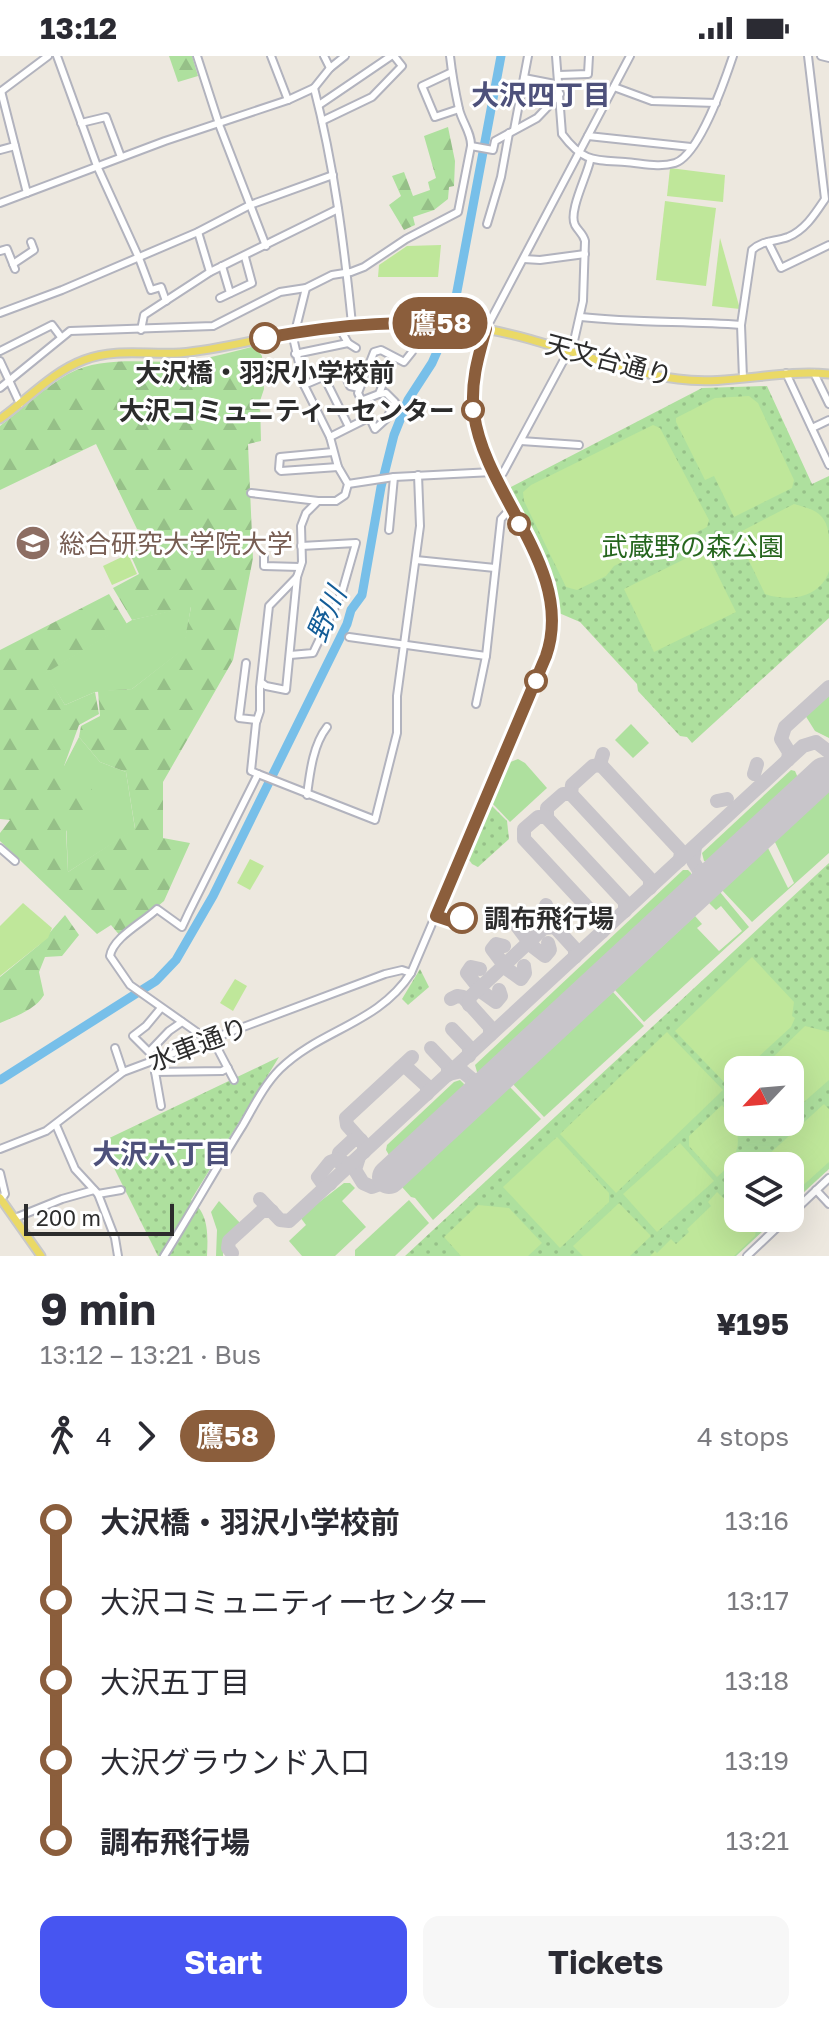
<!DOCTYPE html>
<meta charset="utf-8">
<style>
body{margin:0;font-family:"Golos Text","Noto Sans JP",sans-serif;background:#f7f7f7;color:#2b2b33;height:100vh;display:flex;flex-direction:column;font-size:30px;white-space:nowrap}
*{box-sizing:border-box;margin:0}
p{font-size:26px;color:#7c7c81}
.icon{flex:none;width:44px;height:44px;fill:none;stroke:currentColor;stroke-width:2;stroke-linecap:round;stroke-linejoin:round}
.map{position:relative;height:1200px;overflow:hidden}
.details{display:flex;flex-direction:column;background:#fff;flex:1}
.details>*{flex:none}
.badge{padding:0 16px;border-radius:26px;font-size:28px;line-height:52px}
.needle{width:52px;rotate:244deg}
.fabs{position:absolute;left:724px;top:1000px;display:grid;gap:16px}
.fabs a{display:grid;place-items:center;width:80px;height:80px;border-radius:16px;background:#fff;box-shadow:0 8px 32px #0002;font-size:40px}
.scale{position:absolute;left:24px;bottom:20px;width:150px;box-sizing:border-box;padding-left:8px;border:4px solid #2c2c2c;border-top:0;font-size:22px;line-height:28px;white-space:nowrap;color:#2c2c2c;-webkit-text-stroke:6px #fff;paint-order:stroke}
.map>.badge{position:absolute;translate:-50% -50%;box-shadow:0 0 0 4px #fff}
.legs{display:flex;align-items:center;gap:12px;height:88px;padding:0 40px;font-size:26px}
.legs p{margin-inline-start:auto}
.head{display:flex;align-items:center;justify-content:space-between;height:136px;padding:0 40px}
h1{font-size:44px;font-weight:700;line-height:60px}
.button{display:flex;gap:16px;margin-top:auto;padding:16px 40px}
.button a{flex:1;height:92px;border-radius:16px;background:#4755f1;color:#fff;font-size:32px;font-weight:700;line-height:92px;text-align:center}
.button a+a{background:#f7f7f7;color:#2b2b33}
ul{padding:0 40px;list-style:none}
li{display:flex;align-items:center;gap:28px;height:80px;font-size:30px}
li i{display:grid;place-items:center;width:12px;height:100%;margin:0 10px;background:currentColor}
li i::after{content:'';width:20px;height:20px;margin:-10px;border:6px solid;border-radius:50%;background:#fff}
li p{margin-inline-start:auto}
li:first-child i{background:linear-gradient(#0000 50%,currentColor 0)}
li:last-child i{background:linear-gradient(currentColor 50%,#0000 0)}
.status{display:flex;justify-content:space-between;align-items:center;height:56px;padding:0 40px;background:#fff;direction:ltr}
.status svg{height:22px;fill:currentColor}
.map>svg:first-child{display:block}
.grass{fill:#aee09e}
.forest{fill:url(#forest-firs)}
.park{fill:url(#park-dots);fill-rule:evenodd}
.pitch{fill:#bfe79a}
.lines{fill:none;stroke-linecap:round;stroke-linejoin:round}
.river{stroke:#77bfe9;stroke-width:9}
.taxiway{stroke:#c8c5ca;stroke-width:14}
.runway{stroke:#c8c5ca;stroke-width:34}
.minor-casing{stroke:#b2b3be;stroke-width:10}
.major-casing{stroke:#c8c8c8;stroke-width:11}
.minor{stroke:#fff;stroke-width:6}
.major{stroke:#ead966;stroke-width:7}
.line-1-casing{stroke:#fff;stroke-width:18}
.line-1{stroke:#8b5e3c;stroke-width:12}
.stop-1-dot{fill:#fff;stroke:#8b5e3c;stroke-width:4}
.labels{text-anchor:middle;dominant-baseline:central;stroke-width:6;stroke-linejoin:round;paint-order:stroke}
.street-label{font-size:26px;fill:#2c2c2c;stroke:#fff}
.stop-label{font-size:26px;font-weight:bold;fill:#2c2c2c;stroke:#fff}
.education-label{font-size:26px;fill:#785e54;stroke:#fff;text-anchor:start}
.park-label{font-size:26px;fill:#26661e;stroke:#fff}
.neighbourhood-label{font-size:28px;font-weight:bold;fill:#4e517b;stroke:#fff}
.water-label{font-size:28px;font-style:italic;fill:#145d97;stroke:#fff}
</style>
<div class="status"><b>13:12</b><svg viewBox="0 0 49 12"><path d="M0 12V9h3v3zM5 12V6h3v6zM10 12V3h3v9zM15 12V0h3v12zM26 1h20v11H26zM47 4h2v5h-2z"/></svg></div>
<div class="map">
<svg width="829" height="1200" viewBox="0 0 829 1200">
<defs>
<pattern id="forest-firs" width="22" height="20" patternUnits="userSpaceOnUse" patternTransform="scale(2)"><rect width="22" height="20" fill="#aee09e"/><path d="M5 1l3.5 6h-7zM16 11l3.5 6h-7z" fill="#96c088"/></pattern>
<pattern id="park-dots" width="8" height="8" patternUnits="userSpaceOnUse" patternTransform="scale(2)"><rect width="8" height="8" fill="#aee09e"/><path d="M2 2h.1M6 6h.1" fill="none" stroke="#96c088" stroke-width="1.8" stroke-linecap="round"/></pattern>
</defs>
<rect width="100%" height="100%" fill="#ede8df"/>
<!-- grass -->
<g class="grass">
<path d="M191 550 184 593 132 633 95 636 65 649 45 617 132 564Z"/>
<path d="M829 637V682L815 675 805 659Z"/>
<path d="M631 668 649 687 633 702 615 684Z"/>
<path d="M79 681 100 706 126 716 135 773 68 816 64 710Z"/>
<path d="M518 703 525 707 547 732 510 766 492 747 508 707Z"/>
<path d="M791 714 795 715 798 722 709 806 704 805 702 797Z"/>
<path d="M829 733V797L752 866 721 833 767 790 788 832 794 827 774 784Z"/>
<path d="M683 814H688L691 817V823L483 1016H477L475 1009Z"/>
<path d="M720 836 749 871 644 966 615 934 695 860 702 868 697 872 719 895 742 875 721 850 716 854 709 847Z"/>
<path d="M613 936 644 970 544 1061 511 1026Z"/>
<path d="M460 1024 464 1028 462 1034 393 1099H389L386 1094 387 1089 454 1026Z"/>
<path d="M509 1030 541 1063 433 1164 415 1142 411 1141 402 1131Z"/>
<path d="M344 1127H350L355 1132 342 1145 366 1171 335 1200H302L289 1185 306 1169 300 1161Z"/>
<path d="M409 1144 429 1167 395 1200H355V1194Z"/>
<path d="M219 1145 241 1168 223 1183V1200H216L217 1174 211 1156Z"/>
</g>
<!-- forest -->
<g class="forest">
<path d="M169 0H192L198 20 178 26Z"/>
<path d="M448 71 455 105 454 130 449 131 448 143 434 154 413 161 415 169 404 174 389 149 401 140 392 120 404 116 413 140 430 134 428 126 436 122 424 80Z"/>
<path d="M255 290 262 300 264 333 260 345 261 385 248 388 253 502 233 604 163 726V782L190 787 164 845 121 881 111 869 97 878 0 785V777L10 764 0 763V594L109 538 127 568 46 617 65 649 95 636 99 658 79 669 64 710 92 733 79 766 66 775 68 816 135 772 126 716 100 706 79 681 81 670 100 660 98 635 132 633 183 593 191 551 132 564 113 532 139 518 127 491 141 495 150 491 152 482 145 475 137 473 96 388 0 434V370C22 353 44 332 68 318 108 297 153 310 195 304 215 301 235 295 255 290Z"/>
<path d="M65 859 79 879 62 900 45 901 39 916 44 939C35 954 16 960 0 967V921L39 889Z"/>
</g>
<!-- park -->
<g class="park">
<path d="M767 330 812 428 829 420V562L692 687 687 681 680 680 638 635 637 628 580 566 559 557 556 526 509 432 702 332Z"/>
<path d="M491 749 507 765 509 783 478 811 472 808 467 801Z"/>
<path d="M829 807V1113L790 1149V1110H738V1162H777L736 1200H405ZM738 1014H790V1066H738Z"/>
<path d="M420 913 429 931 408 949 402 943Z"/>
<path d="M279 1001 191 1144C209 1158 208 1178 207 1200H158L101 1086Z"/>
</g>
<!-- pitch -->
<g class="pitch">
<path d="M670 112 725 119 723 146 667 140Z"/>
<path d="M665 145 716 152 706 230 656 224Z"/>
<path d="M720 182 740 253 712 250Z"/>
<path d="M441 189 438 221H378L379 209 407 190Z"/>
<path d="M749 340 758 347 794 424 792 432 734 461 714 420 705 424 676 366V362L715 342Z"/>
<path d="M653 369 660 372 709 464 707 471 686 482 662 487 614 510 606 520 577 534 566 531 524 445 523 436 531 429Z"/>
<path d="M794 448C804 451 815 453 822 461 829 470 829 479 829 490 829 498 829 508 829 515 820 543 787 546 765 538L738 482 742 475Z"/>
<path d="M705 493 736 556 654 596 624 533Z"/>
<path d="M128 498 137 518 112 529 103 510Z"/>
<path d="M250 803 264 810 250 834 237 827Z"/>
<path d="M23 847 52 872 48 882 0 920V870Z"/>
<path d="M752 901 794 946 792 960 795 962 791 971 744 1014H738L726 1028 675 975Z"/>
<path d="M235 923 247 930 233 955 220 947Z"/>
<path d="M805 970 829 976V1024L804 1046 790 1029V1014H777L769 1005Z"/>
<path d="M667 976 723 1034 616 1137 560 1078Z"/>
<path d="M824 1048 829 1053V1106L798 1134 790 1126V1110H776L767 1100Z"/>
<path d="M722 1049C744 1075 744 1098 717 1121L689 1090V1080Z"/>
<path d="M557 1081 609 1137V1146L560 1192 503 1131Z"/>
<path d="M680 1087 714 1125 657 1176 623 1138Z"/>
<path d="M717 1136 738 1156V1162H744L756 1174 755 1180 734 1200H650L655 1195 657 1197 671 1183 676 1188 689 1176 687 1173 711 1150 708 1146Z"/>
<path d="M619 1147 651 1180 630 1200H583L573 1190Z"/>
<path d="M478 1149 509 1152 542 1187 528 1200H461L444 1181Z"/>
</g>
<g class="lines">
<!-- river -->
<path class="river" d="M0 1024 156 925 176 904 213 840 347 568 351 554 362 539 381 431 394 379 408 344 432 307 452 262 501 0"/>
<!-- taxiway -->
<g class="taxiway">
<path d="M603 698 600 708 681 795 680 804"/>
<path d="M788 704 789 696 781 683 785 671 829 631"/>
<path d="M828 715 829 713"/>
<path d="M754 718 757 708"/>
<path d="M571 738 650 823V832"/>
<path d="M571 738 572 729 593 710 601 709"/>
<path d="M717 745 727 743"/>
<path d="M547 762V752L563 738H571"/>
<path d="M695 791 693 805 703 821 700 833"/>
<path d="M701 815 711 817 721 814"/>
<path d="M546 849 544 859 575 893V901"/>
<path d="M529 867 521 865 517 870 532 890 545 900 550 894 548 887"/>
<path d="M602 876V867L524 783V773L538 761H546L625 846V855"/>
<path d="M504 890 496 888 492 893 507 913 521 923 525 917 524 910"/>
<path d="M480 913 471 911 467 917 482 936 496 946 501 940 499 934"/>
<path d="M451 943 457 940 463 941 490 971V979"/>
<path d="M469 949 470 941 544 872 554 871"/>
<path d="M452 973 469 991V1000"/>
<path d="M431 992 448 1010V1019"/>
<path d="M400 1012 405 1010 427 1030V1038"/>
<path d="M449 1018 462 1015 474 1025 482 1028 496 1022"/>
<path d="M470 1046 476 1036 474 1025"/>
<path d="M364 1096V1088L347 1069 346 1062 412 1001"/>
<path d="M359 1101 355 1114 363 1127 372 1131 383 1127"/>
<path d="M342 1109 338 1104 339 1097 353 1084H361"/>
<path d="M330 1128H323L318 1121 330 1106 338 1103 347 1108 353 1107"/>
<path d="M260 1143 280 1164 289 1165 803 690 816 686 829 696"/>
<path d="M232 1197 228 1192 229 1185 262 1155H272"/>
</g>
<!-- runway -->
<path class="runway" d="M389 1121 824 718"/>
<defs>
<g id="minor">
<path d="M57 0 97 110 139 202 151 234 161 231 166 245"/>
<path d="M197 0 220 71 266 190"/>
<path d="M271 0 288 44"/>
<path d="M324 0 330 12"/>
<path d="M450 0C452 18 455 35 459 53 462 66 472 78 471 90L493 94 495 85 537 62 560 38"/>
<path d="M556 0 562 78C583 106 593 104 625 106 641 107 659 112 675 107 699 99 725 24 733 0"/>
<path d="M821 0 829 2"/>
<path d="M452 16 422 30 435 61 459 53"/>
<path d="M559 19 588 18 589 0"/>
<path d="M524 22 560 29"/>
<path d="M614 31 652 45 716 47"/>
<path d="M314 32C334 109 344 188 352 268"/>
<path d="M1 35 27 137"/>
<path d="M0 36 48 0"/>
<path d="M319 49 391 0"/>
<path d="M322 65 372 41 402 10 394 0"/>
<path d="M81 67 106 61 121 101"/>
<path d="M514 74 528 0"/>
<path d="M588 80 691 91"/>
<path d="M0 94 15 90"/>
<path d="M0 147 165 85 288 44 314 32 330 12 345 0"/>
<path d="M487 168 501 121 509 77"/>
<path d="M198 176 210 216"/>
<path d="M768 186 781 212 829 189"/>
<path d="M0 195 7 193 15 213"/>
<path d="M524 203 540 204 585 198"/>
<path d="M13 208 34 194 31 186"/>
<path d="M222 210 230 237"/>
<path d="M220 242 252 227 245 201"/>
<path d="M0 257 62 234 198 176 250 149 333 119"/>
<path d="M581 261C634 267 687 265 741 269"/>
<path d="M338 269 348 287 356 292"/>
<path d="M141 274 144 259 210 216 338 153"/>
<path d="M295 276 306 232"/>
<path d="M0 295 52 269 61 281"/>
<path d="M295 298 348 287"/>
<path d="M0 305 20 348"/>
<path d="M786 317 829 409"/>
<path d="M814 317 829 348"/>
<path d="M324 321 349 371"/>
<path d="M743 322 741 269 752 194C763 184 774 186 788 181 805 174 815 158 825 143L808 0"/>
<path d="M304 329 342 313 350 330 359 332"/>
<path d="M0 332 70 275 213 270 280 236 306 232 332 219 351 216 364 211 406 183 458 156 471 90"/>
<path d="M379 338 386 337 395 346 387 362 375 373 358 337 374 296 381 294 404 306 412 296"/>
<path d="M361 345 379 338 393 301"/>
<path d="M812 372 829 364"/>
<path d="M330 381 368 362"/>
<path d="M521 385 579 389"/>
<path d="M333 396 280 401 279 413 281 415 338 411"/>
<path d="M496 422 503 417 574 285 583 245 585 185C583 177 578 175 575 169 568 156 587 120 590 105"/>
<path d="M348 428 394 421 493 416"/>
<path d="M251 437 318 445"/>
<path d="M389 474 394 421"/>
<path d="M264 500V510L300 511"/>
<path d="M416 504 495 512"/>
<path d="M349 581 486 600"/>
<path d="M290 599 313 597 342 536 356 487 301 490"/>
<path d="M246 607 239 662 257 664"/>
<path d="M262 627 266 630 286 634 297 521"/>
<path d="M476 648 486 600 501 463 511 452"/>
<path d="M258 718 375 764 397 677V640L420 470 418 419"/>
<path d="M307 739C310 716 313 689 327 671"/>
<path d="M0 792 15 805"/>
<path d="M161 952 146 970 133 980 149 996 169 975 182 966"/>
<path d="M212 982 234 1024"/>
<path d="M208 984 130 929 110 900C113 881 144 866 157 853L182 871 189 856 258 718 251 715 256 667 260 655V631L269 550 297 521 302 506 301 470 306 457 318 445H336L345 439 348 428 338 411 330 381 304 329 292 277"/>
<path d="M115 992 123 1016"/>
<path d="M155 1016 222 1015 228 1012"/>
<path d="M155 1016 161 1050"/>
<path d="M56 1069 75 1113 98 1138 115 1182 118 1200"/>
<path d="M0 1093 46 1075 123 1016 385 918 402 914 411 917"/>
<path d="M0 1117 5 1138 0 1145"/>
<path d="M816 1134 829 1148"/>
<path d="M98 1138 121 1134"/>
<path d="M790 1159 829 1122"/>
<path d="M15 1162 62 1143 94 1134"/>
<path d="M164 1200C191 1157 216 1112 243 1069 254 1050 264 1029 280 1013 321 973 378 968 411 917L546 600 553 565 547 526 483 394 474 362 473 327 486 273 630 0"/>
<path d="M747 1200 787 1162"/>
</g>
<g id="major">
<path d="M0 363C28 343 52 316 84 304 115 292 148 299 180 297 218 294 256 283 293 277 357 266 421 261 485 273 551 284 613 315 678 323 729 330 778 313 829 318"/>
<path d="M0 1142 41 1200"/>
</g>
</defs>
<!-- minor casing -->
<use href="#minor" class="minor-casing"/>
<!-- major casing -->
<use href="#major" class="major-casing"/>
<!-- minor -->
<use href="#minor" class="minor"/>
<!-- major -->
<use href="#major" class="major"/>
</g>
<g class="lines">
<defs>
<path id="line-1" d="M265 282C340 268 411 262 486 273 478 301 470 328 474 358 485 440 576 514 546 600L436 860 451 865 462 862"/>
</defs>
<!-- line-1 casing -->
<use href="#line-1" class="line-1-casing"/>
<!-- line-1 -->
<use href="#line-1" class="line-1"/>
</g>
<!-- icons -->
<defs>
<symbol id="university-disc" viewBox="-11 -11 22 22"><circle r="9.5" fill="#8d6e63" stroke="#fff"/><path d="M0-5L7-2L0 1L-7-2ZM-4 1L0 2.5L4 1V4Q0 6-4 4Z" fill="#fff"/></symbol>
</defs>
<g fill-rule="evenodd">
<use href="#university-disc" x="13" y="467" width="40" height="40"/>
</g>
<!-- markers -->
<g class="stop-1-dot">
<circle cx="265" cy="282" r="14"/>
<circle cx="473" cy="354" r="10"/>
<circle cx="519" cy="468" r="10"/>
<circle cx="536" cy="625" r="10"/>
<circle cx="462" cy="862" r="14"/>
</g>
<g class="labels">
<!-- street labels -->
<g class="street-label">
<text transform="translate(609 304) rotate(15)">天文台通り</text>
<text transform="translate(198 988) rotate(-21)">水車通り</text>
</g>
<!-- stop labels -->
<g class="stop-label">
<text x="265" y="316">大沢橋・羽沢小学校前</text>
<text x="455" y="354" text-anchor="end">大沢コミュニティーセンター</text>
<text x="484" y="862" text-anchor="start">調布飛行場</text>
</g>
<!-- education labels -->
<g class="education-label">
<text x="59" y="487">総合研究大学院大学</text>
</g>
<!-- park labels -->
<g class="park-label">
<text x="693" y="490">武蔵野の森公園</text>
</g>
<!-- neighbourhood labels -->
<g class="neighbourhood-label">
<text x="541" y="38">大沢四丁目</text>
<text x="162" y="1097">大沢六丁目</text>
</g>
<!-- water labels -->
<g class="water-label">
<text transform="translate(326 558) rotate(-66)">野川</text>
</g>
</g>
</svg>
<div class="fabs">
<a><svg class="needle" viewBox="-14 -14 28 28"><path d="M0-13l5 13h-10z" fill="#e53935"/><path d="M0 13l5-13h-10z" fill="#7c7c81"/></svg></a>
<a><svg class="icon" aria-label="layers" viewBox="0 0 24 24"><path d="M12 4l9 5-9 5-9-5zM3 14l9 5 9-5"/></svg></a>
</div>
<div class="scale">200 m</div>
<b class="badge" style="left:440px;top:267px;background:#8b5e3c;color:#fff">鷹58</b>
</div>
<section class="details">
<div class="head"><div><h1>9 min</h1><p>13:12 – 13:21 · Bus</p></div><b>¥195</b></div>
<div class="legs"><svg class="icon" aria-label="walk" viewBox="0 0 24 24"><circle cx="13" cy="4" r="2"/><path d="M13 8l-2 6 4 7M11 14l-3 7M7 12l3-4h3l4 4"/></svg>4<svg class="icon" aria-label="forward" viewBox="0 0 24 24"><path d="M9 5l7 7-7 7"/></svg><b class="badge" style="background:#8b5e3c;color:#fff">鷹58</b><p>4 stops</p></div>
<ul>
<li><i style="color:#8b5e3c"></i><b>大沢橋・羽沢小学校前</b><p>13:16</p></li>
<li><i style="color:#8b5e3c"></i><span>大沢コミュニティーセンター</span><p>13:17</p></li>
<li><i style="color:#8b5e3c"></i><span>大沢五丁目</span><p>13:18</p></li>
<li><i style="color:#8b5e3c"></i><span>大沢グラウンド入口</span><p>13:19</p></li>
<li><i style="color:#8b5e3c"></i><b>調布飛行場</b><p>13:21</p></li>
</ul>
<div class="button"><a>Start</a><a>Tickets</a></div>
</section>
